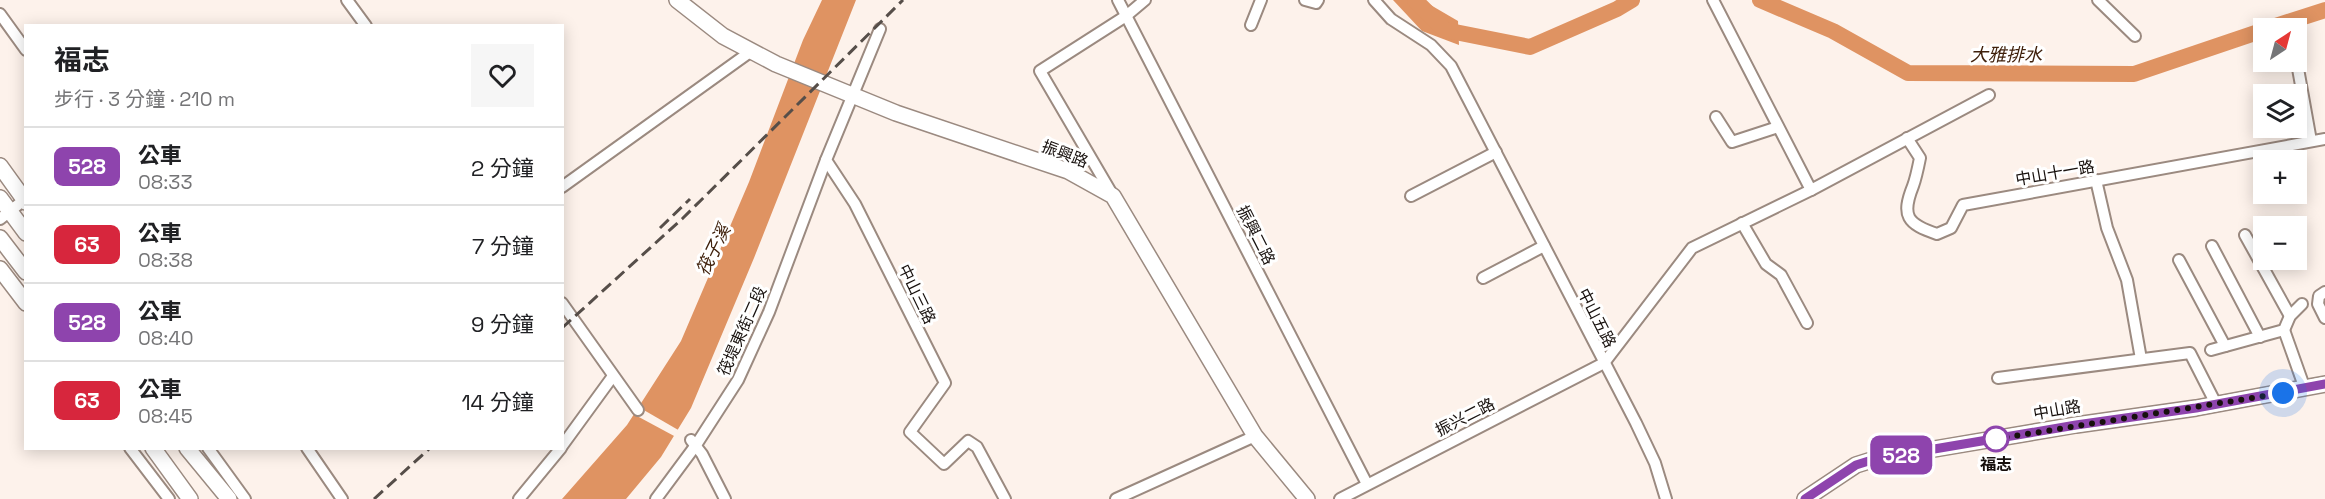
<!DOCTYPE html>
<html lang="zh-TW">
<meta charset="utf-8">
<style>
body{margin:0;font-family:"Space Grotesk","Noto Sans TC",sans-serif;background:#f6f6f6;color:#202124;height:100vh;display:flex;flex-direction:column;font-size:22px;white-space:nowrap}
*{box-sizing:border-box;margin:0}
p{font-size:20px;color:#757577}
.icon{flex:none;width:33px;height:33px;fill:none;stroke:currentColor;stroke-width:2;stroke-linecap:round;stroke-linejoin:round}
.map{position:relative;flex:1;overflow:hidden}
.sheet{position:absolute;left:24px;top:24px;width:540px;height:426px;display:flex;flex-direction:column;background:#fff;border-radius:0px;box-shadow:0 3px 15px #0003}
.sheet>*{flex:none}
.badge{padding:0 12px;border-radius:9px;font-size:21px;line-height:39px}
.needle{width:39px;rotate:36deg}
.tools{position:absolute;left:2253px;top:18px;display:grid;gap:12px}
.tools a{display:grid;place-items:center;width:54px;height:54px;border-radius:0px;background:#fff;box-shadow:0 3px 15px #0003;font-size:30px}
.you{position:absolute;width:30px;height:30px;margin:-15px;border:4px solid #fff;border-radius:50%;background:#1a73e8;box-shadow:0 0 0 9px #1a73e833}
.map>.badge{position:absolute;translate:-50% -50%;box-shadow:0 0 0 3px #fff}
.round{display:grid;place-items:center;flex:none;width:63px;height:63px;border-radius:0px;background:#f6f6f6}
.summary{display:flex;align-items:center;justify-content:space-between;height:102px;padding:0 30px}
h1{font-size:28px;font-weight:700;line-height:45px}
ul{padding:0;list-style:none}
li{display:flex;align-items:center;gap:18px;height:78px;padding:0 30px;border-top:2px solid #e0e0e0}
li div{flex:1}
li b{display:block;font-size:22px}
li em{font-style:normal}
li .badge{min-width:66px;font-weight:700;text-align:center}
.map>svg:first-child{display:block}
.water{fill:#df9362}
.pier{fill:#fdf2eb}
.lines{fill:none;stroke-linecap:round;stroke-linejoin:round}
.river{stroke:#df9362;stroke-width:16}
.street-casing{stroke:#9b8a80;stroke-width:14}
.secondary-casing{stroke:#9b8a80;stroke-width:18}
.street{stroke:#fff;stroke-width:10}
.secondary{stroke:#fff;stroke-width:15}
.rail{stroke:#564e49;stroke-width:3;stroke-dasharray:12 6;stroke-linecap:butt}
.line-casing{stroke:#fff;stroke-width:14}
.line{stroke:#8e44ad;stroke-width:9}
.walk{stroke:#17100d;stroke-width:6;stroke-dasharray:0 10.8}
.stop-dot{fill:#fff;stroke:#8e44ad;stroke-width:3}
.labels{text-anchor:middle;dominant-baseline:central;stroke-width:6;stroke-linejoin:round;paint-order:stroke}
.street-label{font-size:16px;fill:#17100d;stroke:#fff}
.stop-label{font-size:16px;font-weight:bold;fill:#17100d;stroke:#fff}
.water-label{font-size:18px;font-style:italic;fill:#3f200b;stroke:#fff}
</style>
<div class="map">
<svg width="2325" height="499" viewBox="0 0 2325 499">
<rect width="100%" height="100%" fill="#fdf2eb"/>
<!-- water -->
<g class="water">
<path d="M822 0H856L754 258 691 408 661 457 626 499H562L627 425 681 341 749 182 803 40Z"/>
<path d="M1393 0H1422L1458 21 1459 45 1422 31Z"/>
</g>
<!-- pier -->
<path class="pier" d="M642 409 680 431 676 437 637 416Z"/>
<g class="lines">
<!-- river -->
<g class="river">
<path d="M1415 0 1445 30 1530 47 1617 9 1632 0"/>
<path d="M1760 0 1833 31 1908 73 2134 74 2264 30"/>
<path d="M2269 28 2325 10"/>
</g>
<defs>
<g id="street">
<path d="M347 0 366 26"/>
<path d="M1118 0 1367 484"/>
<path d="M1305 0 1316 3 1318 0"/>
<path d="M1374 0 1391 19 1431 45 1451 66 1636 423 1655 463 1666 499"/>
<path d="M1713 0 1811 190"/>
<path d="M2098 0 2135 36"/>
<path d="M0 14 26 50"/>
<path d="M1251 25 1261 0"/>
<path d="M880 29 826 160 855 204 945 383 910 432 944 464 968 441 977 447 1005 499"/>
<path d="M2297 63 2311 141"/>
<path d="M1716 117 1732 142 1778 127"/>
<path d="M1907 138 1920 158C1918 168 1916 178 1913 186 1901 216 1907 224 1937 234L1951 228 1963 205 2325 139"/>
<path d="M2096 180 2107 228 2127 280 2141 359"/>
<path d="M562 187 750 52"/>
<path d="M1112 194 1040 71 1126 16 1145 0"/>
<path d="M1411 196 1496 152"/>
<path d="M0 219 24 200"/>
<path d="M1742 223 1766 264 1781 275 1807 323"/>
<path d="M2245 235 2290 316"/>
<path d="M2212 246 2260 337"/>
<path d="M2179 260 2225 346"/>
<path d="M1483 278 1544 246"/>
<path d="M2325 292 2319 296 2318 304 2325 318"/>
<path d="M562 303 638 410"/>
<path d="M2284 330 2305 389"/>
<path d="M2211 350 2284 330 2290 316 2302 304"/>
<path d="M1998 378 2190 353 2216 404"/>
<path d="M691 440 702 454 725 499"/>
<path d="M562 446 613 376"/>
<path d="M130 448 169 499"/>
<path d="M208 448 245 499"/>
<path d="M307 448 342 499"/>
<path d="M519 499 561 448"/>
<path d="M656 499 696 445 738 380 769 312 826 160"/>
<path d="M1116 499 1255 436"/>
<path d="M1340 499 1604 363 1692 248 1811 190 1989 95"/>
</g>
<g id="secondary">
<path d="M677 0 723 36 776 64 896 113 1068 171 1113 196 1255 436 1307 499"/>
<path d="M0 166 26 202"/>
<path d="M0 198 26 233"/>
<path d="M0 238 26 272"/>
<path d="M0 269 26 303"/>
<path d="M153 448 190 499"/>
<path d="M187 448 229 499"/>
<path d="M1805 499 1856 465 1875 459 2076 425 2196 408 2325 384"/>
</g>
</defs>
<!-- street casing -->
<use href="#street" class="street-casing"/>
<!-- secondary casing -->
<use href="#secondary" class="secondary-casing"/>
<!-- street -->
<use href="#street" class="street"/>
<!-- secondary -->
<use href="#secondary" class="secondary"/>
<!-- rail -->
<g class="rail">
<path d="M660 228 690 199"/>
<path d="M562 328 683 218 903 0"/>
<path d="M374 499 430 448"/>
</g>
</g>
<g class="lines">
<defs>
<path id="line" d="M1805 499 1856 465 1875 459 2076 425 2196 408 2325 384"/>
</defs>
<!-- line casing -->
<use href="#line" class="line-casing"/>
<!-- line -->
<use href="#line" class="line"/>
<!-- walk -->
<path class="walk" d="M1996 439 2283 393"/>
</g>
<!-- markers -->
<circle class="stop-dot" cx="1996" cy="439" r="12"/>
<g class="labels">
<!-- street labels -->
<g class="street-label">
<text transform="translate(1065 154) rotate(21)">振興路</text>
<text transform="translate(2055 173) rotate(-10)">中山十一路</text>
<text transform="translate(1256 235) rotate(63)">振興二路</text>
<text transform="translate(917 294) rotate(64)">中山三路</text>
<text transform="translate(1597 318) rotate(63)">中山五路</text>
<text transform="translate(742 331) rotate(-66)">筏堤東街二段</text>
<text transform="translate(2057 410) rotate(-10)">中山路</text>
<text transform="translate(1465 417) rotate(-27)">振兴二路</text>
</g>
<!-- stop labels -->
<g class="stop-label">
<text x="1996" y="464">福志</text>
</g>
<!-- water labels -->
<g class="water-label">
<text x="2006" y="54">大雅排水</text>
<text transform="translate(713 250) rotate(-64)">筏子溪</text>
</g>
</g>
</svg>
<div class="tools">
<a><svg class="needle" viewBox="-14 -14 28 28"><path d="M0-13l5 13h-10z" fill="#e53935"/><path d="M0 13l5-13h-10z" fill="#757577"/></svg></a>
<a><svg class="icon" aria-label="layers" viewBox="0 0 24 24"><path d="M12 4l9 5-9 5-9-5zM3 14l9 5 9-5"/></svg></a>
<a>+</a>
<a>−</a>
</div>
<div class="you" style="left:2283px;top:393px"></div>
<b class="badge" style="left:1901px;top:455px;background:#8e44ad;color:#fff">528</b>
<section class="sheet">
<div class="summary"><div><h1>福志</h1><p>步行 · 3 分鐘 · 210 m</p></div><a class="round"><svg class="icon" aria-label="heart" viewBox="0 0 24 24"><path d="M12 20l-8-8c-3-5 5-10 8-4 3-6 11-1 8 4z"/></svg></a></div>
<ul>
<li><span class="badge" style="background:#8e44ad;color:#fff">528</span><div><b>公車</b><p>08:33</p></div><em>2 分鐘</em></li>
<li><span class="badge" style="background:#d7263d;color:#fff">63</span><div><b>公車</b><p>08:38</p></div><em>7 分鐘</em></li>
<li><span class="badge" style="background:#8e44ad;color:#fff">528</span><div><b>公車</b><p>08:40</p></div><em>9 分鐘</em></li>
<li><span class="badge" style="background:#d7263d;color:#fff">63</span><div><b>公車</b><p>08:45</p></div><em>14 分鐘</em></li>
</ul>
</section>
</div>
